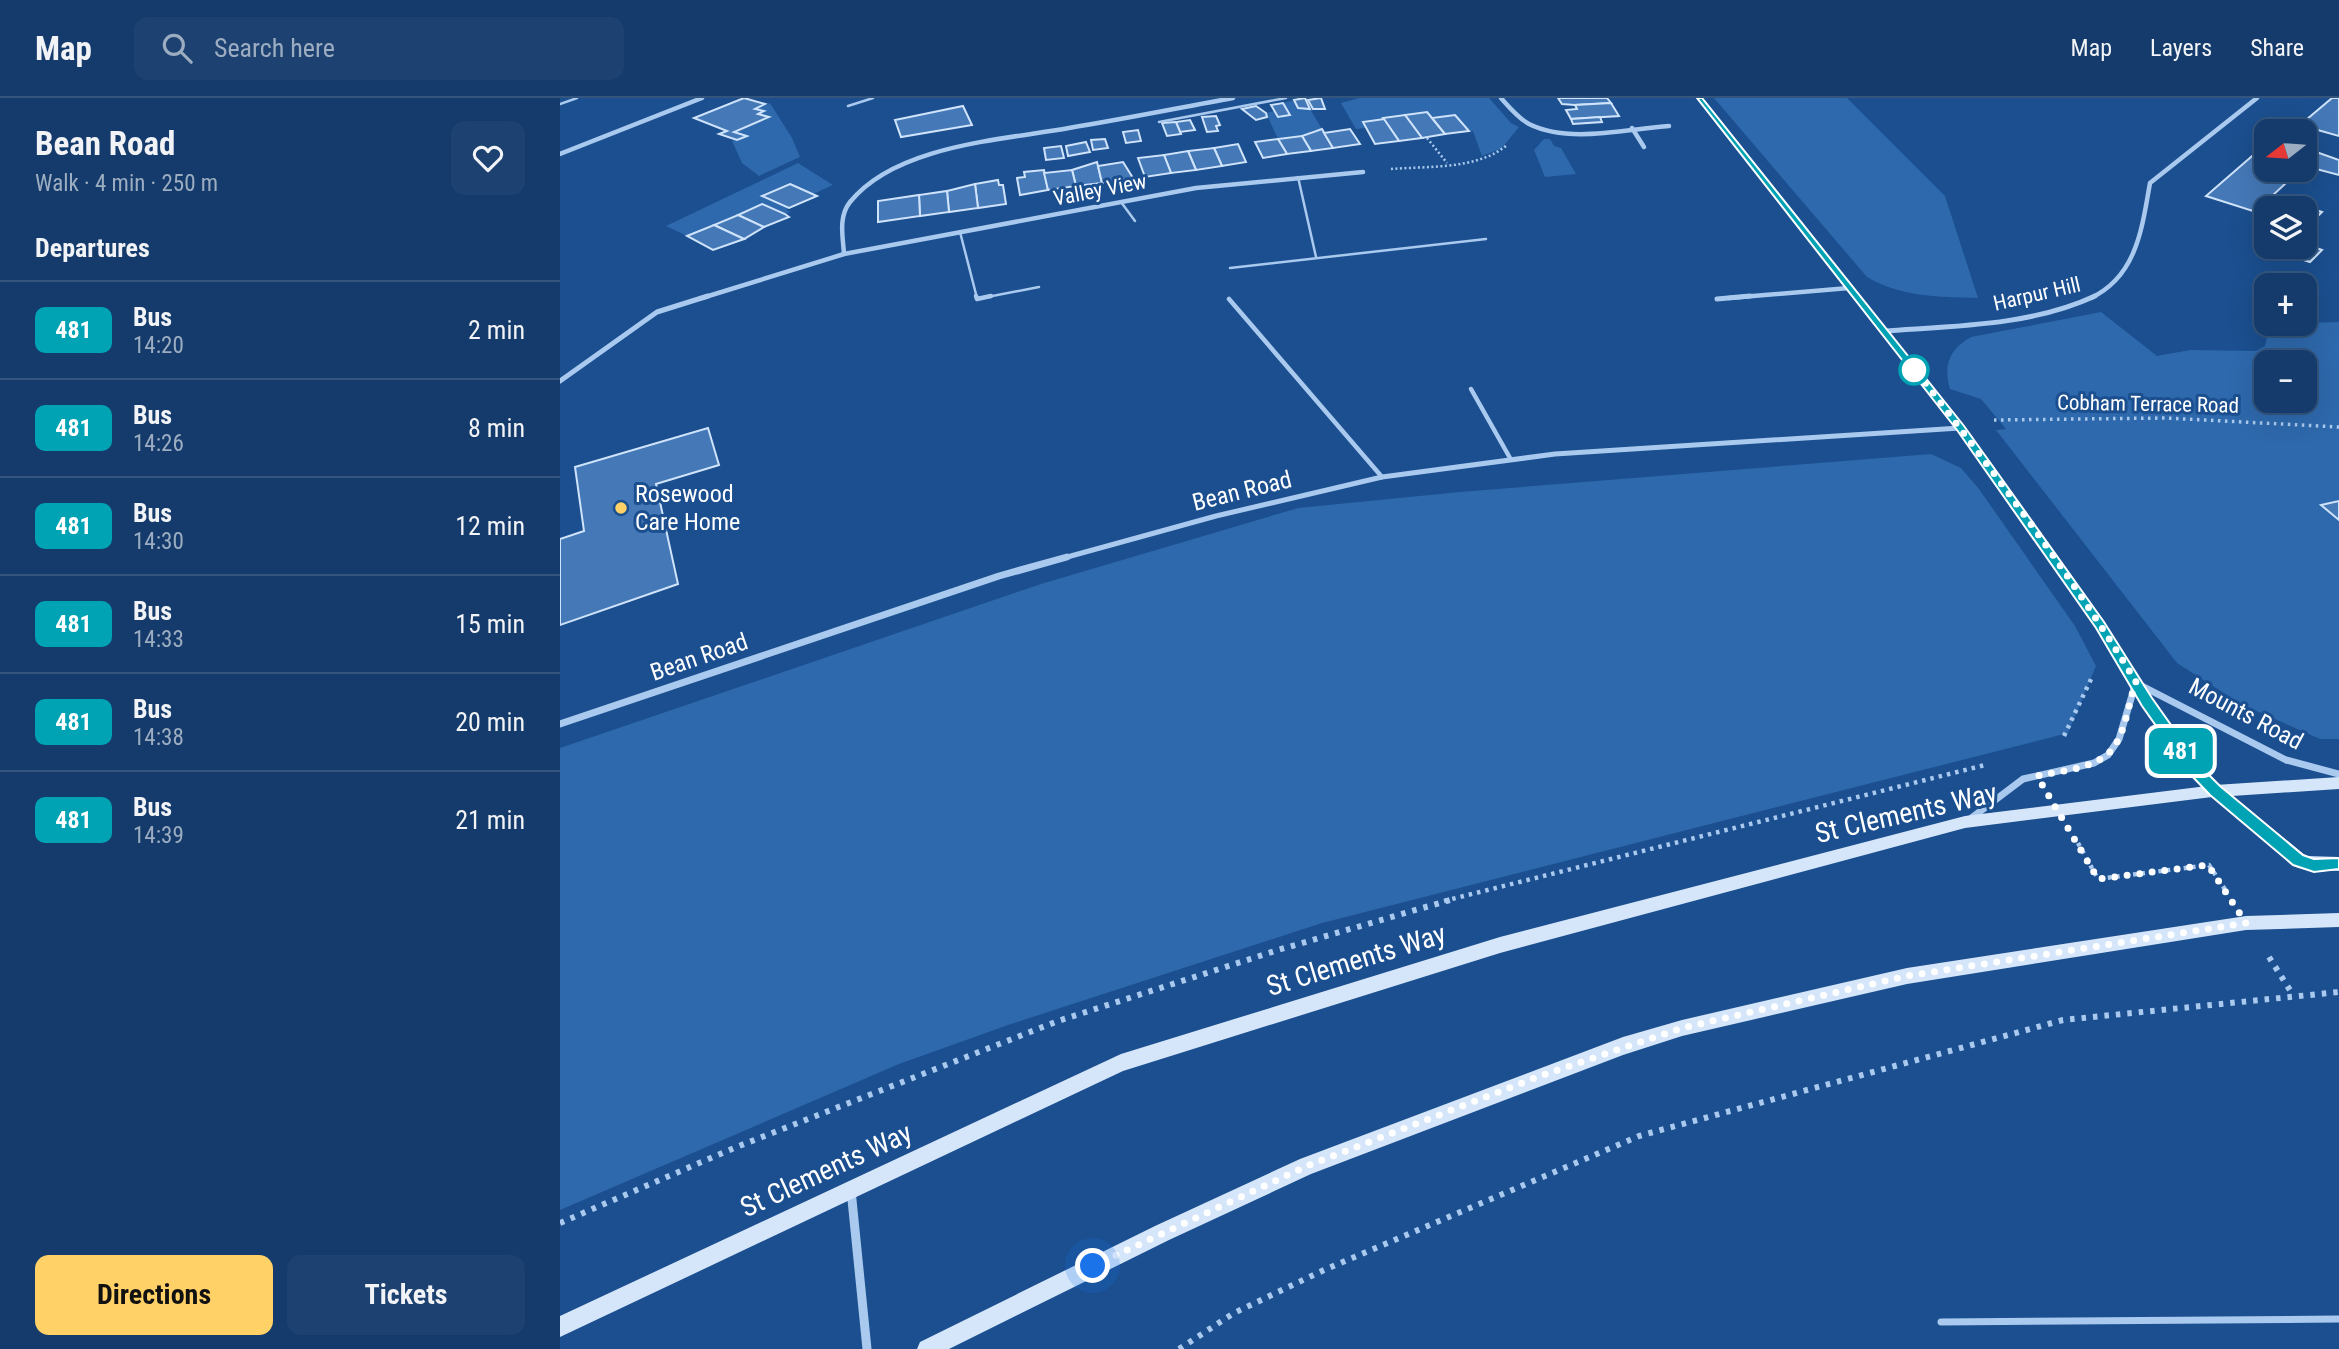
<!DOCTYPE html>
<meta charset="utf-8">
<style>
body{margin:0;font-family:"Roboto Condensed",sans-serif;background:#1d4271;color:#f1f3f6;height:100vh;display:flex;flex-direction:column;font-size:26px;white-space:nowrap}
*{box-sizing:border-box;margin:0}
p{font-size:23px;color:#9dadc1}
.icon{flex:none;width:38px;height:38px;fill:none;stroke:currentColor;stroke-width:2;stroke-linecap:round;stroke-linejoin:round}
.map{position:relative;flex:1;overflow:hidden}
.drawer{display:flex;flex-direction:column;background:#143b6b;width:560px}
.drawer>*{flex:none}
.badge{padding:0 14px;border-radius:10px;font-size:24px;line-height:46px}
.needle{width:46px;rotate:253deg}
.fabs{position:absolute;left:1694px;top:21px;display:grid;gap:14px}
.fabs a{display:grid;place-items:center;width:63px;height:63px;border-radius:14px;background:#143b6b;box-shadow:0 7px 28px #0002,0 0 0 2px #33557e;font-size:35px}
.you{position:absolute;width:35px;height:35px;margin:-18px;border:5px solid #fff;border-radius:50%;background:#1a73e8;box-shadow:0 0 0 10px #1a73e833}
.map>.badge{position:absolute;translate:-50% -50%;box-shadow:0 0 0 4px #fff}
h2{padding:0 35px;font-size:26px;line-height:63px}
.round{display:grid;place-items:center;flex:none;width:74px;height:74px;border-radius:14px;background:#1d4271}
.head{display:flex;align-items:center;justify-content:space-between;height:119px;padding:0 35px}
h1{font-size:33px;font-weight:700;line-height:52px}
.action{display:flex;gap:14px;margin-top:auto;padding:14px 35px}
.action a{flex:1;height:80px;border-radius:14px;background:#ffd166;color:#111;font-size:28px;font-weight:700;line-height:80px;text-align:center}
.action a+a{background:#1d4271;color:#f1f3f6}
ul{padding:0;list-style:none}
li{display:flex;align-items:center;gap:21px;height:98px;padding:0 35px;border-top:2px solid #33557e}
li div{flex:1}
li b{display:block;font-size:26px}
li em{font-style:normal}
li .badge{min-width:77px;font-weight:700;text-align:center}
header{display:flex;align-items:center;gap:42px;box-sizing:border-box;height:98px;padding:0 35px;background:#143b6b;border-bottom:2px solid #33557e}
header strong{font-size:33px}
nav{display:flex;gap:38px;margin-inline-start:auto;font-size:24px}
.search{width:490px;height:63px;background:#1d4271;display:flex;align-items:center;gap:18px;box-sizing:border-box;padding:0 24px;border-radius:14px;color:#9dadc1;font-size:26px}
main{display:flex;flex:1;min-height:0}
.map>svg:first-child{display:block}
.green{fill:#2e69ad;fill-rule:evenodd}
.building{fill:#4478b7;stroke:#cfe3fa;stroke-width:2}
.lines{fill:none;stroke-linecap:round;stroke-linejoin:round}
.path-far3{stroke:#a9c9ee;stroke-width:2.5;stroke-dasharray:2 2.5;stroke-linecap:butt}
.path-far2{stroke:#a9c9ee;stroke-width:3.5;stroke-dasharray:2.5 4.5;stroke-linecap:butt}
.path-far1{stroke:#a9c9ee;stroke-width:4.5;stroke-dasharray:3.5 5;stroke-linecap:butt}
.path{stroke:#a9c9ee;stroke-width:6;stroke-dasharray:4.5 7;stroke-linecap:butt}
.service-far2{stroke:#a9c9ee;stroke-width:2.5}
.service-far1{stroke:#a9c9ee;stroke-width:4.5}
.service{stroke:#a9c9ee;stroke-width:7}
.minor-far3{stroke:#a9c9ee;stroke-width:4.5}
.minor-far2{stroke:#a9c9ee;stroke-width:5}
.minor-far1{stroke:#a9c9ee;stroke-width:7}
.minor{stroke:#a9c9ee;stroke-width:9}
.secondary{fill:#d6e6fa;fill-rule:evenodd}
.line{fill:#00a3b4;stroke:#fff;stroke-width:2}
.walk{stroke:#fff;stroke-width:7;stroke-dasharray:0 12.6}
.stop-dot{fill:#fff;stroke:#00a3b4;stroke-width:3.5}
.poi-dot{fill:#ffd166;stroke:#1b4f8f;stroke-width:2.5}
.labels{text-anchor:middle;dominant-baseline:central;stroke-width:6;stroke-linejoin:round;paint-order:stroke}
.far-street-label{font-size:21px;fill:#fff;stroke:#1b4f8f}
.street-label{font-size:24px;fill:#fff;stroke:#1b4f8f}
.poi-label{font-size:24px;fill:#fff;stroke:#1b4f8f;text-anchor:start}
.near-street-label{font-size:28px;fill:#fff;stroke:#1b4f8f}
</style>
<header>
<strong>Map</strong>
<div class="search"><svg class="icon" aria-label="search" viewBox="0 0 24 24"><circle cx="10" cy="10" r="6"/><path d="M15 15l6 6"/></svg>Search here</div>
<nav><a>Map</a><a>Layers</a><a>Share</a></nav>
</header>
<main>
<section class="drawer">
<div class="head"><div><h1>Bean Road</h1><p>Walk · 4 min · 250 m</p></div><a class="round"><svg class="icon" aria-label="heart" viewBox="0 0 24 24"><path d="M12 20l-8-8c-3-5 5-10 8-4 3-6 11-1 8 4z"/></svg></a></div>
<h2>Departures</h2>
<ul>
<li><span class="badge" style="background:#00a3b4;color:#fff">481</span><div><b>Bus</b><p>14:20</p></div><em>2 min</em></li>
<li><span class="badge" style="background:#00a3b4;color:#fff">481</span><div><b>Bus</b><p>14:26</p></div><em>8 min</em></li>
<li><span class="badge" style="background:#00a3b4;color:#fff">481</span><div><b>Bus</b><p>14:30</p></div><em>12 min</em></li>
<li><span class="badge" style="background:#00a3b4;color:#fff">481</span><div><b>Bus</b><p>14:33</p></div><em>15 min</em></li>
<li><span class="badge" style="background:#00a3b4;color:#fff">481</span><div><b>Bus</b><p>14:38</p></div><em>20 min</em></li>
<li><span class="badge" style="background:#00a3b4;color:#fff">481</span><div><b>Bus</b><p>14:39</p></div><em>21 min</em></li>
</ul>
<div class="action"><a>Directions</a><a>Tickets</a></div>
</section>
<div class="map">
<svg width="1779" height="1251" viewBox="0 0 1779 1251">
<rect width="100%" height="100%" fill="#1b4f8f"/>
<!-- green -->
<g class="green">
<path d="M799 0H929L951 25 959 29 942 50 922 58 913 33H909L895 17 803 24 806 30 796 31 781 5Z"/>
<path d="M1154 0H1287L1385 98 1418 200C1380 199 1340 199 1307 179Z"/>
<path d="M734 2 738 10 750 11 762 31 751 33 752 36 718 41 706 15 715 13 718 19 729 17 723 5Z"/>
<path d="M210 5 232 40 240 59 199 78 182 65 172 43 186 38 174 34 208 20 198 16 203 13 195 11Z"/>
<path d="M984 41H990L994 48 1001 50 1016 76 985 79 974 52Z"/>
<path d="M238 65 273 87 253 96 230 86 202 97 229 110 226 112 231 114 225 116 202 106 127 138 106 128Z"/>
<path d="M1541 214 1597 258 1630 252 1696 253 1705 248 1710 226 1779 224V641H1760L1681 606 1617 565 1436 332 1446 331 1421 301 1390 291C1383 268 1389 251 1411 239ZM1706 264H1745V303H1706Z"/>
<path d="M1371 356 1401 370 1419 391 1515 528 1536 568 1508 635 762 825 451 926 339 966 0 1112V650L481 486 738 410 900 394Z"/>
</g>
<!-- building -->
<g class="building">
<path d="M184 0 205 6 195 11 204 13 198 16 209 19 174 34 187 38 177 42 159 36 167 33 134 20Z"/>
<path d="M745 0 750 11 738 10 734 2Z"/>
<path d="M761 0 765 11H753L748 2Z"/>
<path d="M998 0H1047L1051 5 1015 7 1002 6Z"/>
<path d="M1772 0H1779V38L1740 27Z"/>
<path d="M723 5 730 17 718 19 711 7Z"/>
<path d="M1051 5 1059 18 1011 21 1006 12 1017 11 1015 7Z"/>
<path d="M403 8 412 27 341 39 335 22Z"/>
<path d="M696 8 706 15 707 19 696 22 682 11Z"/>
<path d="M867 14 872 20 885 36 862 40 845 17Z"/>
<path d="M845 17 862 40 839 43 823 20Z"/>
<path d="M895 17 909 33 885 36 872 20Z"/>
<path d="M656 18 660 27 656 28 658 33 647 34 642 19Z"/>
<path d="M1040 19 1042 24 1013 26 1011 21Z"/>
<path d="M824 21 839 43 815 46 803 24Z"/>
<path d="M630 22 635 32 620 34 616 24Z"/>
<path d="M616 24 621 36 607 38 602 25Z"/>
<path d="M762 31 773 50 751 53 742 38Z"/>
<path d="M790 31 800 46 773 50 764 35Z"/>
<path d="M578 32 581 43 566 45 563 34Z"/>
<path d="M742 38 751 53 727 56 718 41Z"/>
<path d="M545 41 548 50 533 52 531 42Z"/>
<path d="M718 41 727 56 703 60 695 44Z"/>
<path d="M526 44 530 54 508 58 506 48Z"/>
<path d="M678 46 686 64 662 68 654 50Z"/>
<path d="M1706 46V72H1740L1712 98 1762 114 1750 126 1745 125V110H1706L1699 115 1646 98Z"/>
<path d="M501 48 504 60 486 62 484 50Z"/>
<path d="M654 50 662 68 636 72 628 53Z"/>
<path d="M1745 50 1779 62V77L1745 68Z"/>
<path d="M628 53 636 72 611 75 604 57Z"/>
<path d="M604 57 611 75 585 79 578 60Z"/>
<path d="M537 64 542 85 516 88 512 72Z"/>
<path d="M563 64 573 80 542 85 538 68Z"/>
<path d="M484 72 488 92 460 97 457 80 465 79 464 74Z"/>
<path d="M512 72 516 88 488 92 484 75Z"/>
<path d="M438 82 439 87H443L446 106 418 110 415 86Z"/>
<path d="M230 86 257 98 229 110 202 98Z"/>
<path d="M415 86 418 110 389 114 387 93Z"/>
<path d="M387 93 389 114 360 118 359 97Z"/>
<path d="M359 97 360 118 318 124V103Z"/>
<path d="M202 106 225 116 229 119 204 129 178 117Z"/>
<path d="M178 117 204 129 184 141 154 127Z"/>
<path d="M154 127 184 141 153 152 127 138Z"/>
<path d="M1745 146 1762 152 1750 164 1725 156 1733 149H1745Z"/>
<path d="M148 330 159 367 96 386 118 486 0 527V441L24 433 15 369Z"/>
<path d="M1779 403V422L1761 407Z"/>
</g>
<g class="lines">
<!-- path-far3 -->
<g class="path-far3">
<path d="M867 40 887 65"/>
<path d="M831 71C868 68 917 72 947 47"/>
</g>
<!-- path-far2 -->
<path class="path-far2" d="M1434 322 1606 320 1779 329"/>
<!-- path-far1 -->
<g class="path-far1">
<path d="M1504 638 1533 577"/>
<path d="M1518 745 1538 781 1649 767 1666 793"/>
<path d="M884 803 1425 667"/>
</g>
<!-- path -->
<g class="path">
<path d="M1709 859 1733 897"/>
<path d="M0 1125 174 1050 498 923 718 852 890 802"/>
<path d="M619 1251 674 1215 764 1172 1079 1038 1503 922 1779 894"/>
</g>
<!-- service-far2 -->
<g class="service-far2">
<path d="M0 6 17 0"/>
<path d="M288 8 313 0"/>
<path d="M599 24 726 0"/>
<path d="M738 79 756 159"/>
<path d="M561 104 575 123"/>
<path d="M400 134 417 200"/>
<path d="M670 170 926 141"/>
<path d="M422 200 479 189"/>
</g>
<!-- service-far1 -->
<g class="service-far1">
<path d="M416 198 417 201 431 198"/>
<path d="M669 201 822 379"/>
<path d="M911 291 950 360"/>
</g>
<!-- service -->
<path class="service" d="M1381 1224 1779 1221"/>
<!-- minor-far3 -->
<g class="minor-far3">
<path d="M941 0C949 9 958 20 969 26 1009 46 1066 31 1109 28"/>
<path d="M1140 0 1298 200"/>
<path d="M1072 30 1084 49"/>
<path d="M0 56 142 0"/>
<path d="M284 156C283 139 278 119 290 104 336 47 442 42 509 30 564 21 618 10 673 0"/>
<path d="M142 200 284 156 636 90 803 74"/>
<path d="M1169 200 1289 190"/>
<path d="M1531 200C1577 178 1582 130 1590 85L1697 0"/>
</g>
<!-- minor-far2 -->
<g class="minor-far2">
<path d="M1296 198 1400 330 1493 461"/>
<path d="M1157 201 1190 198"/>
<path d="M1324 233C1393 228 1471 228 1535 198"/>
<path d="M0 283 97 214 148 198"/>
<path d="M500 461 656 418 822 379 995 356 1400 330"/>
</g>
<!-- minor-far1 -->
<g class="minor-far1">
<path d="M1492 459 1548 539 1620 652 1655 692"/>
<path d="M1576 585 1726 662 1779 676"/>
<path d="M0 626 439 478 507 459"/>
<path d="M1410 721 1463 681 1534 665 1548 657 1559 641 1576 584"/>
</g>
<!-- minor -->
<path class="minor" d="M291 1092 307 1251"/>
<!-- secondary -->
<g class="secondary">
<path d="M1779 679V691L1672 698 1746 758 1779 759V773L1738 770 1652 699 1405 730 940 855 563 973 0 1239V1218L561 956 940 839 1405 718 1655 687Z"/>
<path d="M1779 815V829L1686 832 1347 886 1122 938 1063 957 751 1076 609 1142 389 1251H357L360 1244 595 1128 740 1061 1063 939 1122 922 1347 870 1686 818Z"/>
</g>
</g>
<!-- line -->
<path class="line" d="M1137 0H1142L1404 328 1544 524 1592 600 1640 668 1660 688 1743 757 1754 761 1779 760V771L1754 774 1733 767 1650 697 1630 676 1582 608 1536 530 1397 332Z"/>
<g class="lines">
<!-- walk -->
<path class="walk" d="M533 1168 747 1068 980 978 1122 930 1347 878 1686 825 1648 767 1538 781 1477 678C1504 672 1545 671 1558 642 1567 624 1569 603 1576 584 1510 475 1431 370 1353 269L1354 272"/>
</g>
<!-- markers -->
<circle class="stop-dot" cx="1354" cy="272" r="14"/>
<circle class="poi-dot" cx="61" cy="410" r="7"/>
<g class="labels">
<!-- far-street labels -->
<g class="far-street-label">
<text transform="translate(540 92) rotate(-11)">Valley View</text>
<text transform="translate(1477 196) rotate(-13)">Harpur Hill</text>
<text transform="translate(1588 306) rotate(1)">Cobham Terrace Road</text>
</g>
<!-- street labels -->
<g class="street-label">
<text transform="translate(682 393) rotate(-14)">Bean Road</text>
<text transform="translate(139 559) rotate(-19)">Bean Road</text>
<text transform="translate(1686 616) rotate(28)">Mounts Road</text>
</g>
<!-- poi labels -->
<g class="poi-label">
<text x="75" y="396">Rosewood<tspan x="75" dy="28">Care Home</tspan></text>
</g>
<!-- near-street labels -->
<g class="near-street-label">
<text transform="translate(1346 715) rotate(-13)">St Clements Way</text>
<text transform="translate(796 862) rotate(-17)">St Clements Way</text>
<text transform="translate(266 1072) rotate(-25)">St Clements Way</text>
</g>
</g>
</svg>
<div class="fabs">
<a><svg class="needle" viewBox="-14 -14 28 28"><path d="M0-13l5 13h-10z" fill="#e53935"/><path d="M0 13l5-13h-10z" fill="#9dadc1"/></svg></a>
<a><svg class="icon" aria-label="layers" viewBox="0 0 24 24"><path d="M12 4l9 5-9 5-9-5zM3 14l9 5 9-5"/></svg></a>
<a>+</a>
<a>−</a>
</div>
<div class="you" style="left:533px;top:1168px"></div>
<b class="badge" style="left:1621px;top:653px;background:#00a3b4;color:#fff">481</b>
</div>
</main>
